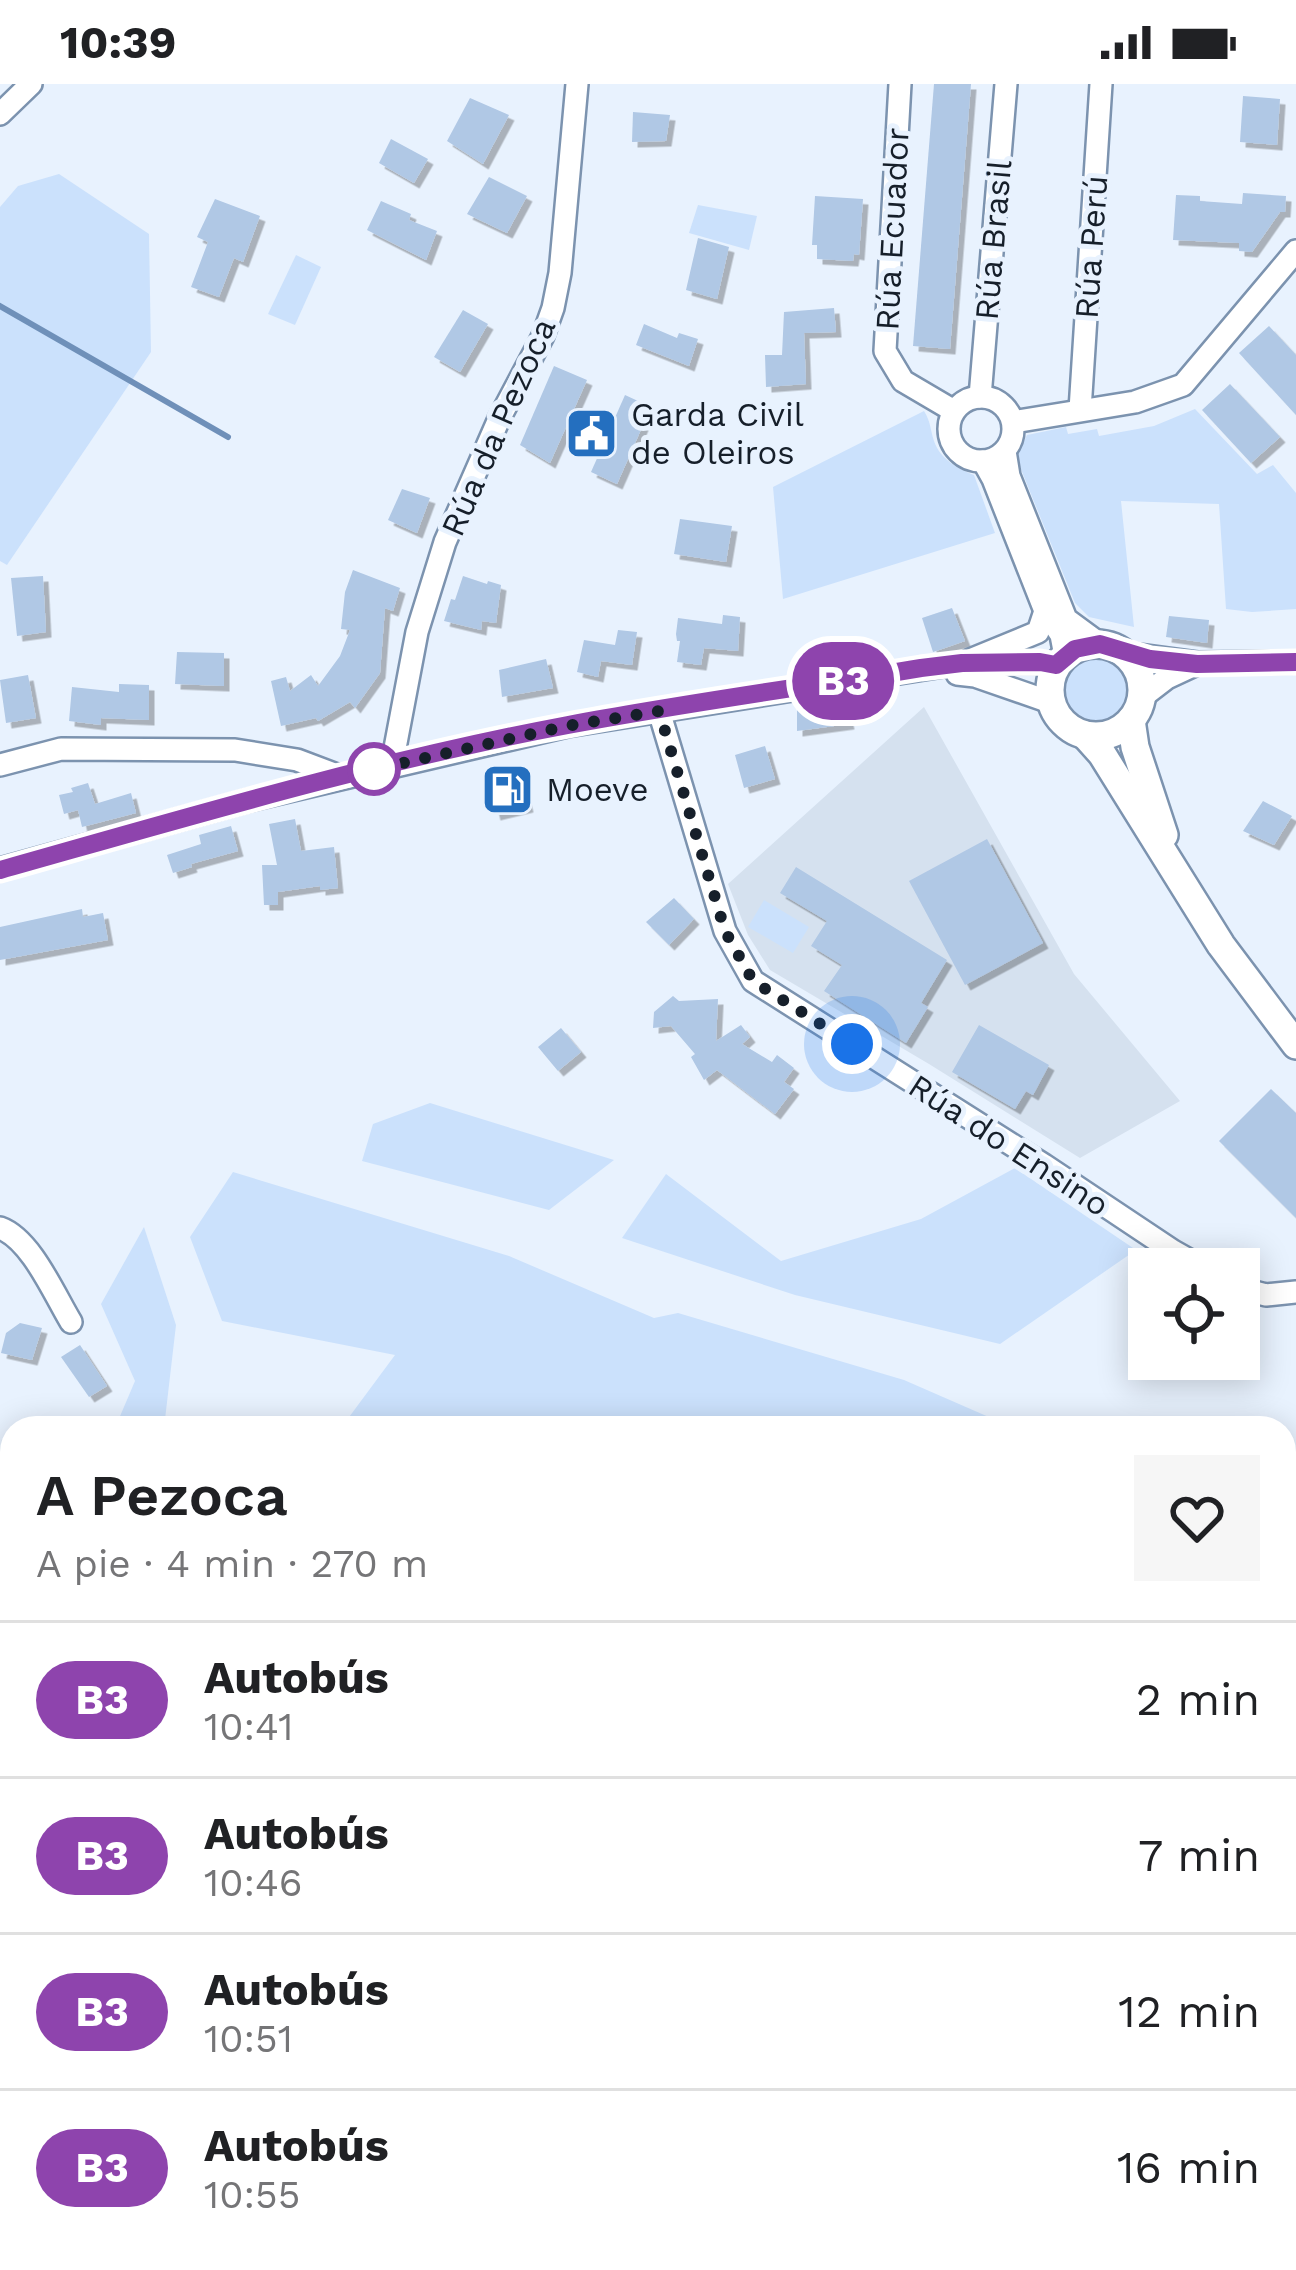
<!DOCTYPE html>
<html lang="es">
<meta charset="utf-8">
<style>
body{margin:0;font-family:"Work Sans",sans-serif;background:#f6f6f6;color:#202124;height:100vh;display:flex;flex-direction:column;font-size:45px;white-space:nowrap}
*{box-sizing:border-box;margin:0}
p{font-size:39px;color:#757577}
.icon{flex:none;width:66px;height:66px;fill:none;stroke:currentColor;stroke-width:2;stroke-linecap:round;stroke-linejoin:round}
.map{position:relative;flex:1;overflow:hidden}
.side{position:absolute;left:0px;top:1332px;width:1296px;height:855px;display:flex;flex-direction:column;background:#fff;border-radius:36px 36px 0 0;box-shadow:0 6px 30px #0003}
.side>*{flex:none}
.badge{padding:0 24px;border-radius:39px;font-size:42px;line-height:78px}
.buttons{position:absolute;left:1128px;top:1164px;display:grid;gap:24px}
.buttons a{display:grid;place-items:center;width:132px;height:132px;border-radius:0px;background:#fff;box-shadow:0 6px 30px #0003;font-size:60px}
.you{position:absolute;width:60px;height:60px;margin:-30px;border:9px solid #fff;border-radius:50%;background:#1a73e8;box-shadow:0 0 0 18px #1a73e833}
.map>.badge{position:absolute;translate:-50% -50%;box-shadow:0 0 0 6px #fff}
.round{display:grid;place-items:center;flex:none;width:126px;height:126px;border-radius:0px;background:#f6f6f6}
.headline{display:flex;align-items:center;justify-content:space-between;height:204px;padding:0 36px}
h1{font-size:57px;font-weight:600;line-height:90px}
ul{padding:0;list-style:none}
li{display:flex;align-items:center;gap:36px;height:156px;padding:0 36px;border-top:3px solid #e0e0e0}
li div{flex:1}
li b{display:block;font-size:45px}
li em{font-style:normal}
li .badge{min-width:132px;font-weight:700;text-align:center}
.status{display:flex;justify-content:space-between;align-items:center;height:84px;padding:0 60px;background:#fff;direction:ltr}
.status svg{height:33px;fill:currentColor}
.map>svg:first-child{display:block}
.built{fill:#d5e1ef}
.green{fill:#cbe1fc}
.lines{fill:none;stroke-linecap:round;stroke-linejoin:round}
.stream{stroke:#6f90b9;stroke-width:6}
.building{fill:#b0c8e5;filter:url(#shadow)}
.minor-casing{stroke:#7c93af;stroke-width:26}
.major-casing{stroke:#7c93af;stroke-width:32}
.minor{stroke:#fff;stroke-width:21}
.major{stroke:#fff;stroke-width:27}
.line-casing{stroke:#fff;stroke-width:27}
.line{stroke:#8e44ad;stroke-width:18}
.walk{stroke:#161f2a;stroke-width:12;stroke-dasharray:0 21.6}
.stop-dot{fill:#fff;stroke:#8e44ad;stroke-width:6}
.labels{text-anchor:middle;dominant-baseline:central;stroke-width:10;stroke-linejoin:round;paint-order:stroke}
.street-label{font-size:33px;fill:#161f2a;stroke:#e8f2fe}
.poi-label{font-size:33px;fill:#161f2a;stroke:#e8f2fe;text-anchor:start}
</style>
<div class="status"><b>10:39</b><svg viewBox="0 0 49 12"><path d="M0 12V9h3v3zM5 12V6h3v6zM10 12V3h3v9zM15 12V0h3v12zM26 1h20v11H26zM47 4h2v5h-2z"/></svg></div>
<div class="map">
<svg width="1296" height="2186" viewBox="0 0 1296 2186">
<defs>
<filter id="shadow"><feDropShadow dx="5.5" dy="5.5" stdDeviation="0" flood-color="#0004"/></filter>
</defs>
<rect width="100%" height="100%" fill="#e8f2fe"/>
<!-- built -->
<g class="built">
<path d="M924 623 1074 890 1180 1017 1080 1074 929 980 770 886 748 851 728 800Z"/>
<path d="M175 2175H400L380 2186H184Z"/>
</g>
<!-- green -->
<g class="green">
<path d="M59 90 149 150 151 268 7 481 0 477V123L18 102Z"/>
<path d="M698 121 757 132 749 166 689 149Z"/>
<path d="M296 171 321 183 295 241 268 230Z"/>
<path d="M1195 325 1257 390 1273 381 1296 409V525L1252 528 1226 525 1219 420 1121 417 1134 543 1089 533 1075 519 1016 373 1027 351 1066 343 1068 350 1097 345 1099 352 1154 342Z"/>
<path d="M924 327C931 338 930 345 934 357 940 375 957 384 974 391L995 449 783 515 773 403Z"/>
<circle cx="1097" cy="607" r="32"/>
<path d="M764 816 809 843 793 869 748 843Z"/>
<path d="M430 1019 614 1076 549 1126 362 1077 373 1040Z"/>
<path d="M1015 1084 1136 1166 1000 1260 795 1211 622 1154 666 1090 781 1177 921 1135Z"/>
<path d="M233 1088 509 1172 654 1234 678 1229 904 1296 1014 1344H341L395 1271 222 1237 190 1153Z"/>
<path d="M144 1143 176 1241 164 1344H115L135 1297 101 1220Z"/>
</g>
<g class="lines">
<!-- stream -->
<path class="stream" d="M0 222 228 353"/>
</g>
<!-- building -->
<g class="building">
<path d="M934 0H971L950 265 913 262Z"/>
<path d="M1243 12 1280 15 1277 61 1240 58Z"/>
<path d="M470 14 509 31 483 80 447 57Z"/>
<path d="M633 28 670 31 666 57 632 58Z"/>
<path d="M391 55 428 75 414 99 379 79Z"/>
<path d="M489 93 527 112 507 149 467 130Z"/>
<path d="M1243 109 1286 112 1285 128H1280L1252 168 1239 167V159L1173 156 1176 111 1200 112V117L1242 120Z"/>
<path d="M815 112 863 115 859 171 854 170 853 177 817 175V161H812Z"/>
<path d="M215 115 260 132 243 178 234 174 219 213 191 203 208 158 197 153Z"/>
<path d="M381 117 411 130 409 136 437 147 426 176 367 146Z"/>
<path d="M698 154 729 163 717 215 686 206Z"/>
<path d="M834 224 836 248 804 249 806 300 766 303 765 271H782L784 228Z"/>
<path d="M463 226 488 240 460 288 434 273Z"/>
<path d="M644 240 677 254 679 249 698 255 689 282 636 261Z"/>
<path d="M1269 242 1296 271V331L1239 269Z"/>
<path d="M554 282 587 296 550 379 520 361Z"/>
<path d="M1230 300 1280 353 1251 379 1202 326Z"/>
<path d="M625 311 651 323 617 400 591 388Z"/>
<path d="M402 405 430 414 417 449 388 436Z"/>
<path d="M680 435 732 442 726 478 674 470Z"/>
<path d="M353 486 400 504 393 527 385 524 380 589 355 624 350 618 318 637 316 634 281 642 271 597 286 593 290 607 311 591 318 602 340 572 350 546 341 545 345 508Z"/>
<path d="M43 492 46 548 17 552 11 494Z"/>
<path d="M463 492 487 500 488 497 501 501 496 539 482 537 481 546 444 537 451 515 455 516Z"/>
<path d="M952 524 965 557 933 568 922 534Z"/>
<path d="M723 531 740 533 738 567 704 564 701 581 677 578 680 557H677L676 550 678 534 722 540Z"/>
<path d="M1169 532 1209 536 1207 559 1166 553Z"/>
<path d="M618 546 637 548 632 581 601 577 598 593 577 588 584 556 615 561Z"/>
<path d="M177 568 224 569V602L175 600Z"/>
<path d="M546 575 553 604 502 613 499 586Z"/>
<path d="M28 591 36 634 6 639 0 596Z"/>
<path d="M119 600 149 601V636L101 634V641L69 637 72 603 119 608Z"/>
<path d="M843 614 849 640 797 647V626Z"/>
<path d="M765 662 775 695 744 704 735 671Z"/>
<path d="M518 680 528 723 495 731 485 688Z"/>
<path d="M88 699 95 720 131 709 136 729 82 743 78 726 64 730 59 711 73 708 71 704Z"/>
<path d="M1263 717 1292 732 1274 761 1243 747Z"/>
<path d="M295 735 301 767 334 763 338 804 320 806V802L278 808V821H264L262 781H277L269 740Z"/>
<path d="M231 742 238 767 191 780 192 783 173 789 167 771 201 760 199 751Z"/>
<path d="M987 755 1043 859 965 901 909 797Z"/>
<path d="M796 783 947 876 921 919 928 923 906 959 824 907 842 881 811 862 827 837 780 809Z"/>
<path d="M674 814 694 835 669 861 646 838Z"/>
<path d="M82 825 83 833 103 829 108 856 0 876V843Z"/>
<path d="M673 912 679 917 718 915 716 957 741 941 750 953 742 960 772 978 777 971 794 984 784 998 794 1005 775 1030 717 986 704 996 691 973 695 970 671 942 653 944 654 928Z"/>
<path d="M979 941 1049 981 1033 1011 1026 1007 1015 1025 952 988Z"/>
<path d="M561 944 581 968 558 987 538 963Z"/>
<path d="M1271 1005 1296 1029V1134L1219 1057Z"/>
<path d="M20 1239 42 1244 32 1276 1 1269 6 1249Z"/>
<path d="M80 1261 107 1302 89 1313 61 1273Z"/>
</g>
<g class="lines">
<defs>
<g id="minor">
<path d="M900 0 885 267 903 297 954 327"/>
<path d="M0 30 31 0"/>
<circle cx="981" cy="345" r="32"/>
<path d="M980 313 1006 0"/>
<path d="M1080 326 1101 0"/>
<path d="M1013 338 1135 318 1183 301 1296 167"/>
<path d="M1005 367 1009 392 1066 535 1100 560"/>
<path d="M983 377 993 395 1045 527 1061 551 1065 572"/>
<path d="M1123 569 1197 579 1296 578"/>
<path d="M970 576 1038 548 1045 527"/>
<path d="M957 590 975 592 1050 618"/>
<path d="M1141 614 1167 594 1197 580"/>
<path d="M659 627 725 847 753 897 1044 1081 1173 1167 1205 1185"/>
<path d="M392 680 417 548 445 458 499 335 543 252 553 224 560 189 577 0"/>
<path d="M0 681 61 665 235 666 297 676 342 693"/>
<path d="M0 785 246 717 567 642 962 579 1039 578 1056 581"/>
<path d="M0 1144C31 1155 54 1210 71 1238"/>
<path d="M1239 1204 1266 1211 1296 1208"/>
<path d="M1284 1588 1296 1578"/>
<path d="M0 1595 12 1590"/>
<path d="M1284 1655 1296 1639"/>
<path d="M0 1810 12 1795"/>
<path d="M0 1850 12 1858"/>
<path d="M151 2175 160 2186"/>
<path d="M54 2186 58 2175"/>
<path d="M410 2186 430 2175"/>
<path d="M1020 2186 1027 2175"/>
</g>
<g id="major">
<circle cx="1096" cy="606" r="46"/>
<path d="M1131 636 1135 663 1164 751"/>
<path d="M1085 651 1102 670 1221 861 1296 961"/>
</g>
</defs>
<!-- minor casing -->
<use href="#minor" class="minor-casing"/>
<!-- major casing -->
<use href="#major" class="major-casing"/>
<!-- minor -->
<use href="#minor" class="minor"/>
<!-- major -->
<use href="#major" class="major"/>
</g>
<g class="lines">
<defs>
<path id="line" d="M0 786C188 733 376 677 568 641 685 619 804 603 921 584L962 579 1040 578 1056 581 1075 565 1100 560 1150 575 1197 580 1296 578"/>
</defs>
<!-- line casing -->
<use href="#line" class="line-casing"/>
<!-- line -->
<use href="#line" class="line"/>
<!-- walk -->
<path class="walk" d="M374 685 368 687 567 642 659 627 725 847 753 897 852 960"/>
</g>
<!-- icons -->
<defs>
<symbol id="civic-square" viewBox="-11 -11 22 22"><rect x="-9" y="-9" width="18" height="18" rx="4" fill="#246fbf" stroke="#e8f2fe"/><path d="M-.6-6.5H3V-4.5H.6V-3L4-1V1h2V6H-6V1h2V-1L-.6-3ZM-1.2 2.5V6h2.4V2.5Z" fill="#fff"/></symbol>
<symbol id="fuel-square" viewBox="-11 -11 22 22"><rect x="-9" y="-9" width="18" height="18" rx="4" fill="#246fbf" stroke="#e8f2fe"/><path d="M-5.5-6h7V0h2V4h1.3V-2.5L3-4.5l.8-.8L6-3V5H2.5V1h-1V6h-7ZM-4.2-4.7v3.2H.2V-4.7Z" fill="#fff"/></symbol>
</defs>
<g fill-rule="evenodd">
<use href="#civic-square" x="562" y="320" width="59" height="59"/>
<use href="#fuel-square" x="478" y="676" width="59" height="59"/>
</g>
<!-- markers -->
<circle class="stop-dot" cx="374" cy="685" r="24"/>
<g class="labels">
<!-- street labels -->
<g class="street-label">
<text transform="translate(892 145) rotate(-87)">Rúa Ecuador</text>
<text transform="translate(993 156) rotate(-85)">Rúa Brasil</text>
<text transform="translate(1091 163) rotate(-86)">Rúa Perú</text>
<text transform="translate(498 343) rotate(-66)">Rúa da Pezoca</text>
<text transform="translate(1009 1061) rotate(33)">Rúa do Ensino</text>
</g>
<!-- poi labels -->
<g class="poi-label">
<text x="631" y="330">Garda Civil<tspan x="631" dy="38">de Oleiros</tspan></text>
<text x="546" y="705">Moeve</text>
</g>
</g>
</svg>
<div class="buttons">
<a><svg class="icon" aria-label="locate" viewBox="0 0 24 24"><circle cx="12" cy="12" r="6"/><path d="M12 2v4M12 18v4M2 12h4M18 12h4"/></svg></a>
</div>
<div class="you" style="left:852px;top:960px"></div>
<b class="badge" style="left:843px;top:597px;background:#8e44ad;color:#fff">B3</b>
<section class="side">
<div class="headline"><div><h1>A Pezoca</h1><p>A pie · 4 min · 270 m</p></div><a class="round"><svg class="icon" aria-label="heart" viewBox="0 0 24 24"><path d="M12 20l-8-8c-3-5 5-10 8-4 3-6 11-1 8 4z"/></svg></a></div>
<ul>
<li><span class="badge" style="background:#8e44ad;color:#fff">B3</span><div><b>Autobús</b><p>10:41</p></div><em>2 min</em></li>
<li><span class="badge" style="background:#8e44ad;color:#fff">B3</span><div><b>Autobús</b><p>10:46</p></div><em>7 min</em></li>
<li><span class="badge" style="background:#8e44ad;color:#fff">B3</span><div><b>Autobús</b><p>10:51</p></div><em>12 min</em></li>
<li><span class="badge" style="background:#8e44ad;color:#fff">B3</span><div><b>Autobús</b><p>10:55</p></div><em>16 min</em></li>
</ul>
</section>
</div>
